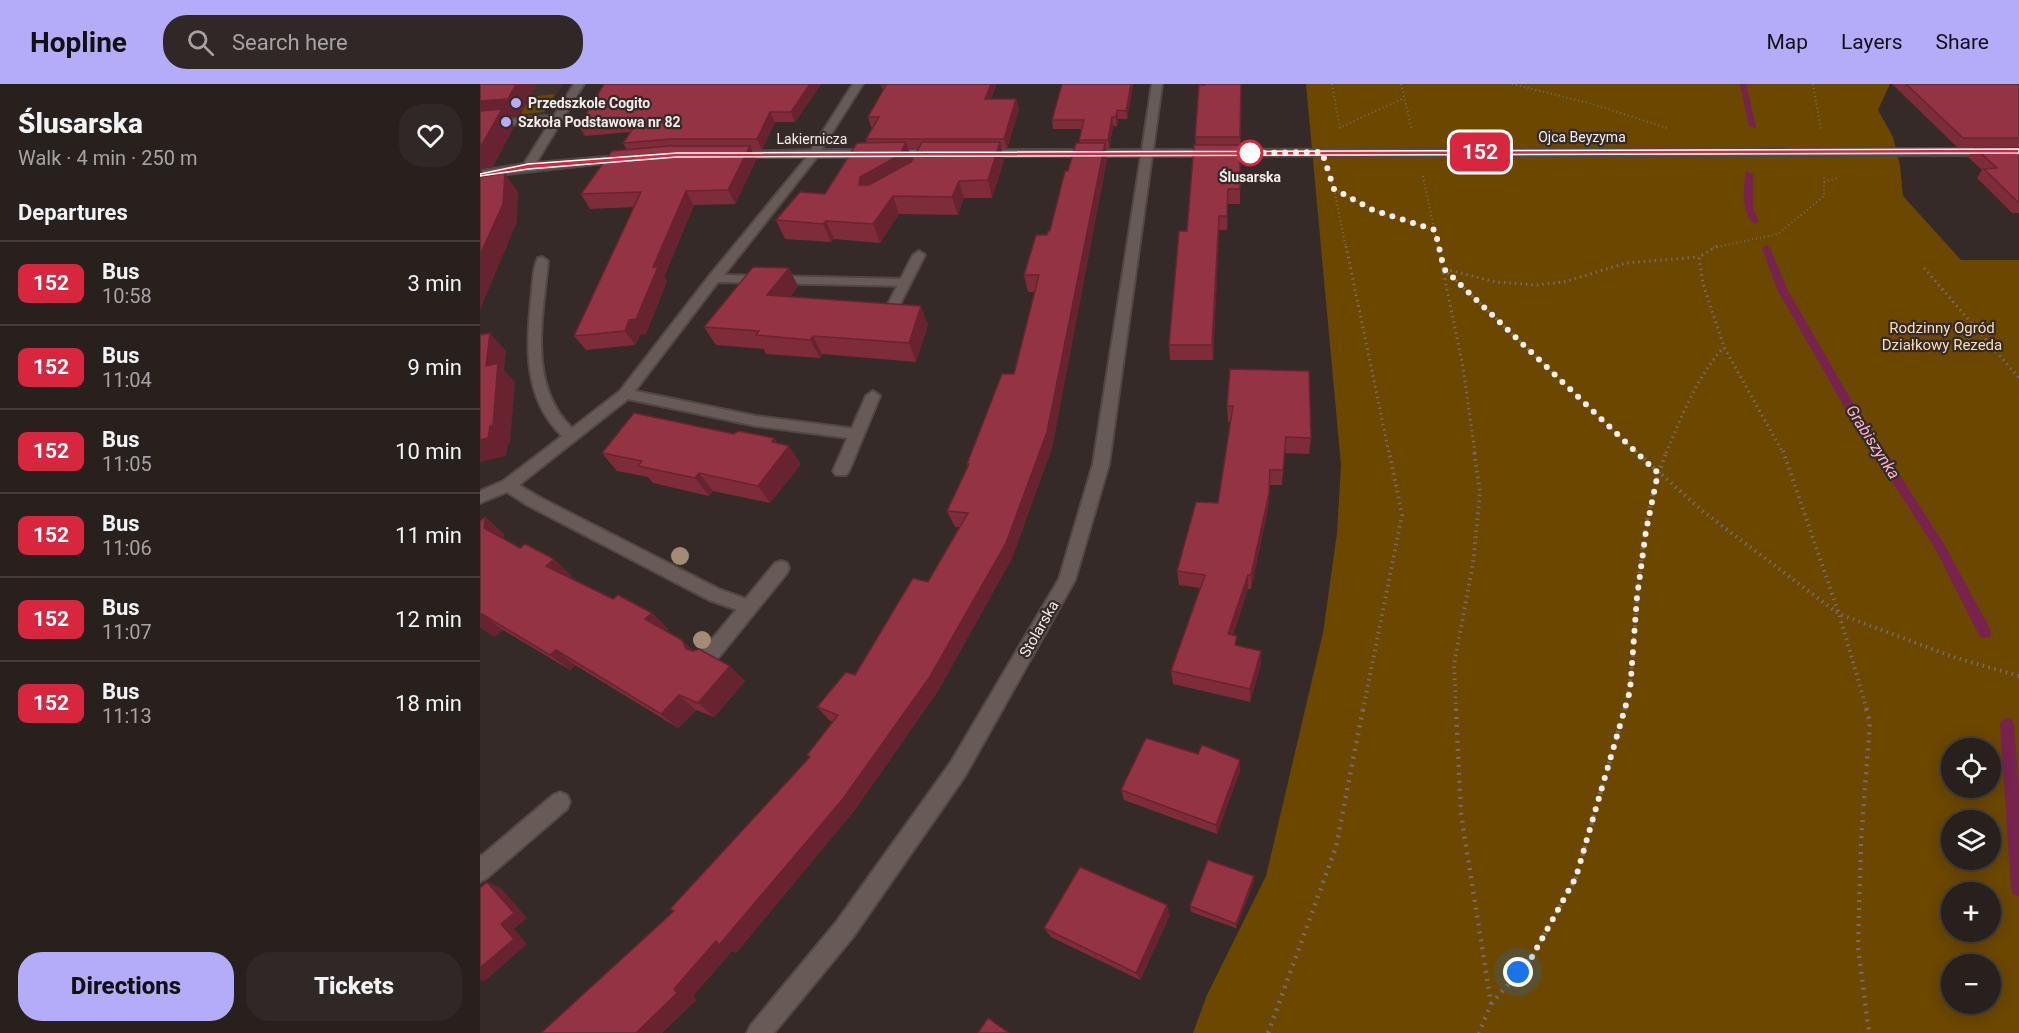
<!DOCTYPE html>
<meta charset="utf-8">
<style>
body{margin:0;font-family:Roboto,sans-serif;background:#302826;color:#f1f3f6;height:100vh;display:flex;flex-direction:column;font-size:22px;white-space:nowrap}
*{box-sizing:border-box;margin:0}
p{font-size:20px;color:#a5a3a4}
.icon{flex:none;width:33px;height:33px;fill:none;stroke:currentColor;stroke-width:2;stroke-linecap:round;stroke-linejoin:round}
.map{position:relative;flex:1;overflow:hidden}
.drawer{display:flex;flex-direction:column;background:#28201d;width:480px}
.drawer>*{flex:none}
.badge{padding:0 12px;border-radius:9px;font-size:21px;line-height:39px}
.fabs{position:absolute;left:1461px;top:654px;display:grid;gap:12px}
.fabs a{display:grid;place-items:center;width:60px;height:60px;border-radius:50%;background:#28201d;box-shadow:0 3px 15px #0003,0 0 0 2px #443e3b;font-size:30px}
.you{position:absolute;width:30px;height:30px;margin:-15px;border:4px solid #fff;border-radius:50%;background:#1a73e8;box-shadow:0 0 0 9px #1a73e833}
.map>.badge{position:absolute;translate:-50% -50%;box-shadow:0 0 0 3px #fff}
h2{padding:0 18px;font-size:22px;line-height:54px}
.round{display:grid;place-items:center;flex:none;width:63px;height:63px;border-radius:24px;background:#302826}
.overview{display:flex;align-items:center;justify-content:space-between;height:102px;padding:0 18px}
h1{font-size:28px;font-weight:800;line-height:45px}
.cta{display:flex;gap:12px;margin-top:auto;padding:12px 18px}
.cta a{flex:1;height:69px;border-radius:24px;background:#b4acf9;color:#111;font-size:24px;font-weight:800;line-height:69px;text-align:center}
.cta a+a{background:#302826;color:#f1f3f6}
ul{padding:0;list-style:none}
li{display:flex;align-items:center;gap:18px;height:84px;padding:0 18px;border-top:2px solid #443e3b}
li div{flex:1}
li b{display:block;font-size:22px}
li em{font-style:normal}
li .badge{min-width:66px;font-weight:700;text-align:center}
header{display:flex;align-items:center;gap:36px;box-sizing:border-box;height:84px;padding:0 30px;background:#b4acf9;color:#111}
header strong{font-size:28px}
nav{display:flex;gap:33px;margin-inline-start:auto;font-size:21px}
.search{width:420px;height:54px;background:#302826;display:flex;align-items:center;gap:15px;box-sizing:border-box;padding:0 21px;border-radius:24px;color:#a5a3a4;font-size:22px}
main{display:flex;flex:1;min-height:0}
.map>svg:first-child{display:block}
.built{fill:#42302b}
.green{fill:#6b4700;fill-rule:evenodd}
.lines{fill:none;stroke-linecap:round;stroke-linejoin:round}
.stream{fill:#78224f;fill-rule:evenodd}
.service-casing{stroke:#514745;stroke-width:4}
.minor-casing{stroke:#514745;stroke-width:4}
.path-far3{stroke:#756b68;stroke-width:2;stroke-dasharray:1 3;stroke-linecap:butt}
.path-far2{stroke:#756b68;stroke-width:3;stroke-dasharray:1.5 4;stroke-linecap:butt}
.path-far1{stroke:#756b68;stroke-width:4;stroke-dasharray:1.5 4.5;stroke-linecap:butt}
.path{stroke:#756b68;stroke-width:4.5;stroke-dasharray:2 6;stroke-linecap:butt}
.service{fill:#685b57;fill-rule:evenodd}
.minor{fill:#685b57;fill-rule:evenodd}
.tree{fill:#a28c75}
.wall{fill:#7e2c3a;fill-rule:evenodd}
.shaded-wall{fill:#672430}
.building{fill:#933344;stroke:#672430;stroke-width:1.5}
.line{fill:#d7263d;stroke:#fff;stroke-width:1.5}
.walk{stroke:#f5edeb;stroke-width:6;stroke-dasharray:0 10.8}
.poi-dot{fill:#b4acf9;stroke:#352a27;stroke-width:2}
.stop-dot{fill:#fff;stroke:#d7263d;stroke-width:3}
.labels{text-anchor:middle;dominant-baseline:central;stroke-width:4.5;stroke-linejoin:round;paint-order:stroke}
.far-poi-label{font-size:14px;font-weight:bold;fill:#f5edeb;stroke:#352a27;text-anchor:start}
.far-street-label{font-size:14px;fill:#f5edeb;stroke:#352a27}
.far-stop-label{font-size:14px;font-weight:bold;fill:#f5edeb;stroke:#352a27}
.park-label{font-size:15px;fill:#fbddb4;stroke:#352a27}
.street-label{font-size:15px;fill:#f5edeb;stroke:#352a27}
.water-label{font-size:16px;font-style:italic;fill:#fdb3d3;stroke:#352a27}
</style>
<header>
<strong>Hopline</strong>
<div class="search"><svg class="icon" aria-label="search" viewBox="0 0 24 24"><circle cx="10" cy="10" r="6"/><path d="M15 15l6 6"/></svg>Search here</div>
<nav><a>Map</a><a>Layers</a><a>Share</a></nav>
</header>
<main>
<section class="drawer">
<div class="overview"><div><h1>Ślusarska</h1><p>Walk · 4 min · 250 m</p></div><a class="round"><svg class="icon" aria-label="heart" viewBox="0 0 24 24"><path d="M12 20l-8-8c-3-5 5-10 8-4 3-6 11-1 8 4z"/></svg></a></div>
<h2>Departures</h2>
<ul>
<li><span class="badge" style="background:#d7263d;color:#fff">152</span><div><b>Bus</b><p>10:58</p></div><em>3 min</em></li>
<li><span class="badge" style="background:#d7263d;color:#fff">152</span><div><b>Bus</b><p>11:04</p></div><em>9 min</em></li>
<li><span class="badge" style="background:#d7263d;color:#fff">152</span><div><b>Bus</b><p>11:05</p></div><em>10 min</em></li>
<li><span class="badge" style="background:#d7263d;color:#fff">152</span><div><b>Bus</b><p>11:06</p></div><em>11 min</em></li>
<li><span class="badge" style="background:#d7263d;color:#fff">152</span><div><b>Bus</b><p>11:07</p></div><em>12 min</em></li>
<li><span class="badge" style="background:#d7263d;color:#fff">152</span><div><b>Bus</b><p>11:13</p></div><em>18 min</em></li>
</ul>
<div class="cta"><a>Directions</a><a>Tickets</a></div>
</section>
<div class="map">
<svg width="1539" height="949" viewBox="0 0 1539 949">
<rect width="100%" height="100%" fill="#352a27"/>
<!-- built -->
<path class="built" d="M0 0H83L64 32 55 33 51 40 0 44Z"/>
<!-- green -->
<g class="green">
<path d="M826 0H1410L1398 26 1413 53 1420 81 1423 112 1481 176H1539V949H713L727 911 786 792 843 549 857 449 861 381ZM1472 664H1510V704H1472ZM1472 736H1510V776H1472ZM1472 808H1510V848H1472ZM1472 880H1510V920H1472Z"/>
<path d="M75 10 64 28 0 34V18Z"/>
</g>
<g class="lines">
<!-- stream -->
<g class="stream">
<path d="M1260 0H1266L1276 44 1269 42Z"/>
<path d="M1266 88 1273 90V124L1279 137 1275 140C1261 131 1263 102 1266 88Z"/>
<path d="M1286 161 1290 164 1308 207 1373 319 1464 460 1510 545 1511 549 1510 553 1505 554 1500 553 1456 466 1365 324 1298 207 1282 164Z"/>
<path d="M1527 634 1532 636 1534 640 1539 705V812L1533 810 1531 804 1520 640 1522 636Z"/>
</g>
<defs>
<g id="service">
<path d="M78 31 83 34 82 36 0 44V38Z"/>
<path d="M439 167 445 171 417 226 416 229H406L405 226 433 171Z"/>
<path d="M393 307 400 312 369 387 366 391H356L353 387 386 312Z"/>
<path d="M301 477 307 479 309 484 307 489 235 578 229 580 223 578 220 572 223 566 295 479Z"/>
<path d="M80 708 87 711 90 718 87 725 7 794 0 798V773L73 711Z"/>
</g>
<g id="minor">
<path d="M94 0H104L56 79 148 71 152 72V76L0 93V87L44 80Z"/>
<path d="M373 0H383L341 66H457L462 69 457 72 337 73 244 191 424 195 428 196 430 199 428 202 238 198 155 307 276 332 376 345 381 346 383 350 381 354 376 355 276 342 148 315 39 401 59 413 241 506 275 518 278 523 275 528 269 530 229 516 47 421 27 408 0 419V407L23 397 82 352C44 315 46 265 51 216 53 203 52 186 58 174L62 173 68 177C63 232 47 301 92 344L140 307 230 191 327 73H252L248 72V68L331 66Z"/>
<path d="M672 0H682L673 66 1539 65V71L672 72 629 380 595 496 485 692 373 853 294 949H267L271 941 357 837 471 678 579 495 613 380 661 72H501L496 69 501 66H662Z"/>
<path d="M0 771 7 775 13 785 9 792 2 796 0 795Z"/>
</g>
</defs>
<!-- service casing -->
<use href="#service" class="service-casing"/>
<!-- minor casing -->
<use href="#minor" class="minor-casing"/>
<!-- path-far3 -->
<g class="path-far3">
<path d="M852 0 860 44"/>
<path d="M921 0 932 46"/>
<path d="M1032 0 1109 19 1187 44"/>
<path d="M1333 0 1341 47"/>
<path d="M859 44 924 14"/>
<path d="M849 91 854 105 893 126 955 146"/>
<path d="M943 92 958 164"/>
<path d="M1344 98 1357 94"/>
<path d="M854 105 866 164"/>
<path d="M1233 164 1298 150 1344 112V90"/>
</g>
<!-- path-far2 -->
<g class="path-far2">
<path d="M866 162 909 369"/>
<path d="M958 162 983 283 995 369"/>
<path d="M1237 162 1219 173 1223 200 1244 263 1303 369"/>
<path d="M1444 184 1539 294"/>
<path d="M964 185 1157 369"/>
<path d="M965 185 1016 198 1056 201 1084 198 1146 179 1219 173"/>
<path d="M1186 369C1202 332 1217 292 1244 263"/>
</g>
<!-- path-far1 -->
<g class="path-far1">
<path d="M1155 367 1225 429 1359 530 1476 574 1539 592"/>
<path d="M1303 367 1359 530 1387 626"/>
<path d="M883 626 922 431 909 367"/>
<path d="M976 626 974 581 993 479 1000 408 994 367"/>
<path d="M1144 626C1153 595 1153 562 1156 530 1160 476 1166 417 1187 367"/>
</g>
<!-- path -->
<g class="path">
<path d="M976 625 981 730 1011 920 999 949"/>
<path d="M1386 625 1390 638 1381 757 1378 863 1389 949"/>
<path d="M1011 920 1052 873 1096 793 1145 625"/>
<path d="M788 949 856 763 883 625"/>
</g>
<!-- service -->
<use href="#service" class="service"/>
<!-- minor -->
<use href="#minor" class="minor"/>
</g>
<!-- trees -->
<g class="tree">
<circle cx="200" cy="472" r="9"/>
<circle cx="222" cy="556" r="9"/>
</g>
<!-- wall -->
<g class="wall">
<path d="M124 0H341L315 38H295L282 66H271L276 76 255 120 214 121 184 193 187 197 166 250 160 251 155 261 106 266 94 252 154 123 110 125 101 110 147 66 143 59 150 48 105 52 99 42Z"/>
<path d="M401 0 511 15H536L539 25 527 65H521L524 76 512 114H484L478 131 419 130 400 159 354 155 351 158 305 155 296 136 345 110 387 59 386 55 393 43H391L388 33 403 7 401 1ZM429 65H438L432 76Z"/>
<path d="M653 0 647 35H638L637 42H633L629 65H626L627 75 572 364 532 474 458 607 374 727 256 869 252 867 213 912 216 916 182 949H61L194 827 329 674 327 671 353 638 349 636 337 623 375 591 448 498 480 443H475L467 427 488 383 487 380 534 290 555 208H548L544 191 567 151 570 147 588 87 600 59 599 56 602 45H573L572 36Z"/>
<path d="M761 0 760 120H748L747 146H739L733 276H690L689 261 707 147 716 61 715 53Z"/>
<path d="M1412 0H1539V63H1477Z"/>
<path d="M1495 64H1539V129H1532L1497 94 1502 86 1488 73Z"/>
<path d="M318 202 310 213 448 240 436 278 342 270 340 274 286 270 284 265 236 261 224 243Z"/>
<path d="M750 285 831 354 829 370 805 369 802 401H790L788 424 771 505H768L753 551 757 562 781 580 770 618 693 600 691 587 720 504 699 501 697 487 738 419 750 338H748L747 322Z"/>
<path d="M254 350 294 354 298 360 321 380 290 419 233 407 229 412 173 399 168 393 137 387 122 369Z"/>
<path d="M5 433 24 450V455L92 492 90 494 133 515 172 529 188 545 186 547 202 556 213 567 265 597 234 633 216 626 198 644 95 581 90 586 23 546 14 553 0 543V437Z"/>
<path d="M760 687 737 750 644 716 641 706Z"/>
<path d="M774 792V797L756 844 711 828 710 822Z"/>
<path d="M690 831 660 896 571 853 564 844Z"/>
</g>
<!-- shaded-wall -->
<g class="shaded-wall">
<path d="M36 0H57L40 32 28 33 34 43 13 83 0 85 7 94 0 107V17Z"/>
<path d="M330 0H341L315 38 311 28Z"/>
<path d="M511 0H517L507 25 505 15Z"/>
<path d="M651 0H653L647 35 646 27Z"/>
<path d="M536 15 539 25 527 65 524 55Z"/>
<path d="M637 26 638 35 637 42 636 33Z"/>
<path d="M290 28 295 38 282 66 277 55Z"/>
<path d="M632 33 633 42 629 65 628 56Z"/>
<path d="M426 58 432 76 426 88 387 111 379 101 380 93Z"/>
<path d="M520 58 524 76 512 114 508 96Z"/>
<path d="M625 59 627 75 572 364 532 474 458 607 374 727 256 869 252 867 213 912 216 916 182 949H156L449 594Z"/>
<path d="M270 62 276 76 255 120 248 106Z"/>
<path d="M25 89 38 108 37 138 0 226V171Z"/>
<path d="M479 97 484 114 478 131 472 113Z"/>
<path d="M748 105V120L747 146V132Z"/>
<path d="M206 107 214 121 184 193 187 197 166 250 160 251 155 261 145 247Z"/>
<path d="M413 112 419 130 400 159 393 140Z"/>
<path d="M739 132V146L733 276 732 261Z"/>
<path d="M346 137 354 155 351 158 343 140Z"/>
<path d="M309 184 318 202 297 230 287 211Z"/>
<path d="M441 222 448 240 436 278 429 259Z"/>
<path d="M10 249 26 267 24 286 35 298 30 359 28 360 26 372 0 378V356Z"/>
<path d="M333 252 342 270 340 274 330 256Z"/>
<path d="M806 353 805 369 802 401 803 386Z"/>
<path d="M294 354 304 369 309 362 321 380 290 419 278 402 292 358Z"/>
<path d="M790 386 788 424 771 505V491Z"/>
<path d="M219 389 233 407 229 412 215 394Z"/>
<path d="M5 433 24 450 23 461 4 444Z"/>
<path d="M74 475 92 492 84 498 66 482Z"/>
<path d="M768 491V505L749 563 748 550Z"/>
<path d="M172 529 188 545 181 551 165 535Z"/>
<path d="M2 530 23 546 14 553 0 543V532Z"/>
<path d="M202 556 218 571 206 565Z"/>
<path d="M76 566 95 581 90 586 70 571Z"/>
<path d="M781 567V580L770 618V605Z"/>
<path d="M250 582 265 597 234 633 218 619Z"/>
<path d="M199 611 216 626 198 644 181 630Z"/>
<path d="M760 676V687L737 750 736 741Z"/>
<path d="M774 792V797L756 844V840Z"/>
<path d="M7 798 21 804 47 834 34 845 47 860 5 897 0 896V884L21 840Z"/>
<path d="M687 821 690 831 660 896 656 889Z"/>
</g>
<!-- building -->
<g class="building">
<path d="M0 0H36L28 15 0 17Z"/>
<path d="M124 0H330L311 28H290L277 55H191L143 59 159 36 99 42Z"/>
<path d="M401 0H511L505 15H536L524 55H386L399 33H388L406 1H401Z"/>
<path d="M582 0H651L646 27 637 26 636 33H632L628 56H599L604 36H572Z"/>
<path d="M725 0H761L760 53H715L719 1H725Z"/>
<path d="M1426 0H1539V54H1483Z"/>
<path d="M22 25 0 64V27Z"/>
<path d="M426 58 420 71 380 93 379 101H389L431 78 442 58H520L508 96 479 97 472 113 413 112 393 140 346 137 343 140 296 136 320 108 345 110 377 59Z"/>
<path d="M596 59H625L567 348 526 459 449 594 362 716 239 861 236 857 194 905 197 909 156 949H61L194 827 190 825 330 673 327 671 358 631 337 623 366 588 375 591 433 494 448 498 488 429 467 427 489 380H487L522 290H534L559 191H544L556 151H567L568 147H570L585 87H588Z"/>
<path d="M714 61H760V105H748L747 132H739L732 261H689L699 147H707Z"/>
<path d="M189 62H270L248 106 206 107 173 183H178L156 235 149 236 145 247 94 252 161 108 101 110 132 67Z"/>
<path d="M1495 64H1539V119L1504 85 1517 84Z"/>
<path d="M25 89 23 120 0 171V93Z"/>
<path d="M273 183 309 184 287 211 441 222 429 259 333 252 330 256 276 251 279 247 224 243Z"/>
<path d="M10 249 6 282 18 279 13 341 10 342 8 354 0 356V251Z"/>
<path d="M750 285 829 287 831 354 806 353 803 386H790L789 409 771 491H768L748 550 757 552 755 561 781 567 770 605 691 587 725 491 697 487 716 418 738 419 753 322H747Z"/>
<path d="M154 329 254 350 258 347 294 354 292 358 309 362 278 402 219 389 215 394 158 382 162 377 122 369Z"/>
<path d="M5 433 4 444 40 464 45 460 74 475 66 482 133 515 138 511 172 529 165 535 202 556 206 565 213 567 219 565 250 582 218 619 199 611 181 630 76 566 70 571 2 530 0 532V437Z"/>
<path d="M666 654 718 670 722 661 760 676 736 741 641 706Z"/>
<path d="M728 776 774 792 756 840 710 822Z"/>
<path d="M600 783 687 821 656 889 564 844Z"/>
<path d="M7 798 34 829 21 840 34 855 0 884V804Z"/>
<path d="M508 934 529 949H498Z"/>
</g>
<!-- line -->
<path class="line" d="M1539 65V69L197 73 48 85 0 92V90L48 80 197 69Z"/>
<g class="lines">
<!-- walk -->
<path class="walk" d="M770 69H766L842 68 854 105 893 126 955 146 964 185 1178 389 1166 447 1157 513 1150 607 1096 793 1052 873 1038 888"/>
</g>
<!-- markers -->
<g class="poi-dot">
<circle cx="36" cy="19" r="6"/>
<circle cx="26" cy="38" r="6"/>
</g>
<circle class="stop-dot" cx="770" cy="69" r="12"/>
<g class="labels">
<!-- far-poi labels -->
<g class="far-poi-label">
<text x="48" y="19">Przedszkole Cogito</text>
<text x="38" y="38">Szkoła Podstawowa nr 82</text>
</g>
<!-- far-street labels -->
<g class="far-street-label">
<text x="1102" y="53">Ojca Beyzyma</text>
<text x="332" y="55">Lakiernicza</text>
</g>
<!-- far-stop labels -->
<g class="far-stop-label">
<text x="770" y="93">Ślusarska</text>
</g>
<!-- park labels -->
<g class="park-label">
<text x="1462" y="244">Rodzinny Ogród<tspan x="1462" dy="17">Działkowy Rezeda</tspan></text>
</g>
<!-- street labels -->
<g class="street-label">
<text transform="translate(559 545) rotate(-60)">Stolarska</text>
</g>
<!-- water labels -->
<g class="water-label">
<text transform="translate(1393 358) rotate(57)">Grabiszynka</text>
</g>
</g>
</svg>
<div class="fabs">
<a><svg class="icon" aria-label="locate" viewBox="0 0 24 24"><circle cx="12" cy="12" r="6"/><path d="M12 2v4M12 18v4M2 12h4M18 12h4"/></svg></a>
<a><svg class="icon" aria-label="layers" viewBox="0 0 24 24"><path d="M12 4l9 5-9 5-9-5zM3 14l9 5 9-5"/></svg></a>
<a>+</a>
<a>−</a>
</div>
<div class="you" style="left:1038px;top:888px"></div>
<b class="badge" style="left:1000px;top:68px;background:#d7263d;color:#fff">152</b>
</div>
</main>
